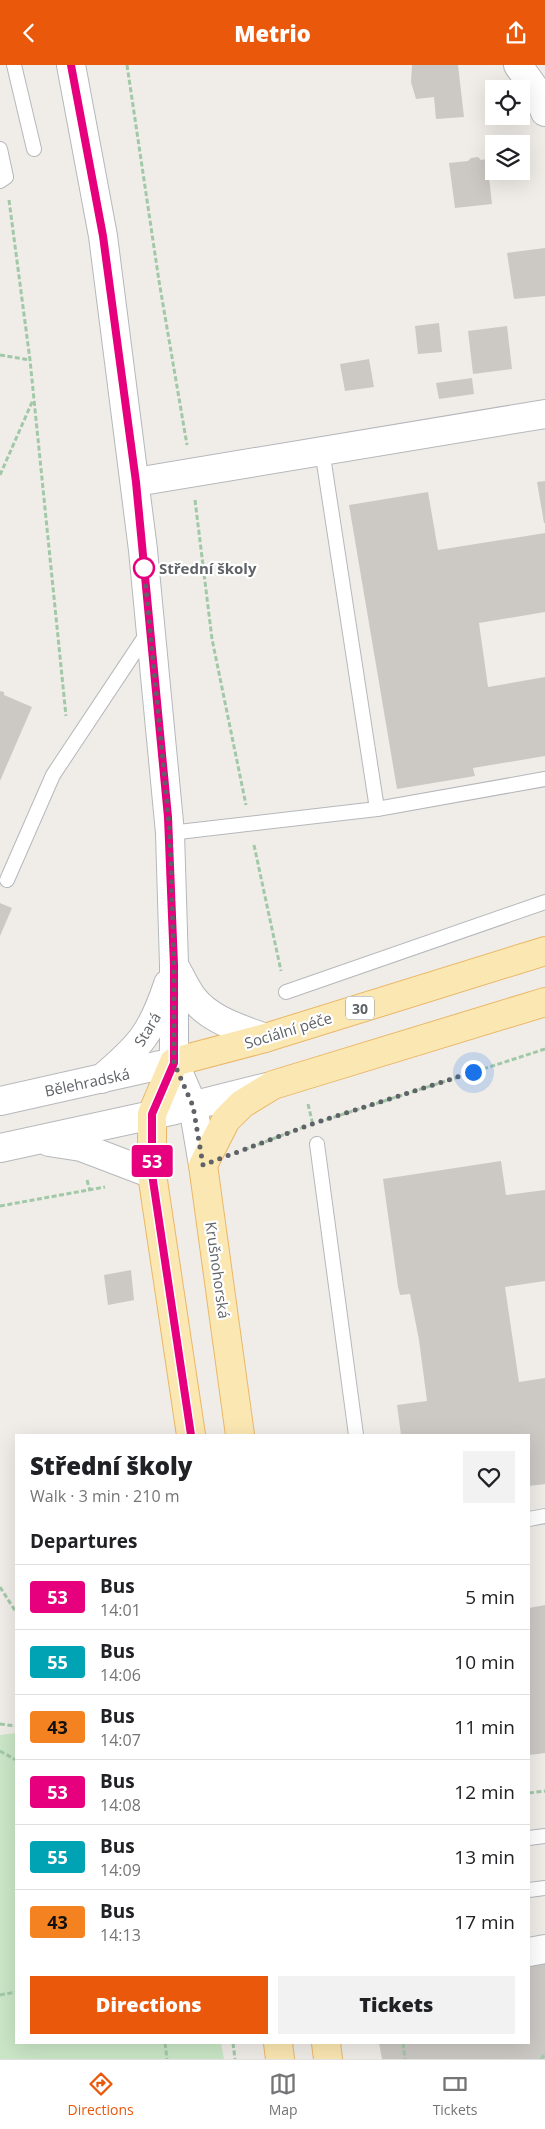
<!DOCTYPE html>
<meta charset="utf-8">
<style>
body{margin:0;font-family:"Open Sans",sans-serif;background:#f2f2f2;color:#202124;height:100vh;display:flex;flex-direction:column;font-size:19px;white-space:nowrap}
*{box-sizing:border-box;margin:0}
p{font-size:16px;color:#757577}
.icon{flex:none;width:28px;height:28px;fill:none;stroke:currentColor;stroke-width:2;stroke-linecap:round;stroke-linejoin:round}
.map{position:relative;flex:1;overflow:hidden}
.side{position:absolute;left:15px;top:1369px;width:515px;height:610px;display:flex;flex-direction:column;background:#fff;border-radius:0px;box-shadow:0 5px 20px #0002}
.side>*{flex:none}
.badge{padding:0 10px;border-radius:4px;font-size:18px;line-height:32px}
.controls{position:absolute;left:485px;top:15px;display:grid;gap:10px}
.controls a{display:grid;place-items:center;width:45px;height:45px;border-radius:0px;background:#fff;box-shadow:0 5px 20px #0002;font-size:25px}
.you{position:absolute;width:25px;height:25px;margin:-12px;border:4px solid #fff;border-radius:50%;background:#1a73e8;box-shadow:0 0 0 8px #1a73e833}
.map>.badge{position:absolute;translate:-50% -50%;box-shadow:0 0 0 2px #fff}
h2{padding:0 15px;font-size:19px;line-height:45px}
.round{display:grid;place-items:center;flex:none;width:52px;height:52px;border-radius:0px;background:#f2f2f2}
.summary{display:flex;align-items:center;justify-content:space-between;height:85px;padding:0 15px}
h1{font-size:24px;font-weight:800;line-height:38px}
.primary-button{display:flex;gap:10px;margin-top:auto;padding:10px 15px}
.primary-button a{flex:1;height:58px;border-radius:0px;background:#ea580c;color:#fff;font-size:20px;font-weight:800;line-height:58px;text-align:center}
.primary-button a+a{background:#f2f2f2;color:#202124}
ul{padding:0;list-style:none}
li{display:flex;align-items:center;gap:15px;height:65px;padding:0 15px;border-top:1px solid #e0e0e0}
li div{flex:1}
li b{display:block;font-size:19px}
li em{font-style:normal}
li .badge{min-width:55px;font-weight:700;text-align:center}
header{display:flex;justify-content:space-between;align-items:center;height:65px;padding:0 15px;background:#ea580c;color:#fff;font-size:22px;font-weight:800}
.menu{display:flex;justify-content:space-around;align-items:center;height:70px;border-top:1px solid #e0e0e0;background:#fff;font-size:14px;color:#757577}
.menu a{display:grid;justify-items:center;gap:2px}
.menu .active{color:#ea580c}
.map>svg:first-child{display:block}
.green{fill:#cae6c6}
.building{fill:#ccc8c4}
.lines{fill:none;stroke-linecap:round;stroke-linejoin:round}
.service-casing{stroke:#b5b8bb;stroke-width:16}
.minor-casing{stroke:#b5b8bb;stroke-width:30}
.tertiary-casing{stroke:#b5b8bb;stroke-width:30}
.primary-casing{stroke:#eab767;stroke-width:30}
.path{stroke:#a1c9a8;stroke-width:3;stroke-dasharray:5 2.5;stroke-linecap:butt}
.service{stroke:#fff;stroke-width:14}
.minor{stroke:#fff;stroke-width:28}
.tertiary{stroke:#fff;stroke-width:28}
.primary{stroke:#fbe7b2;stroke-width:28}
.line-casing{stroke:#fff;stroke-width:11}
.line{stroke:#e6007e;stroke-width:8}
.walk{stroke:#5f6367;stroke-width:5;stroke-dasharray:0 9}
.stop-dot{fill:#fff;stroke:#e6007e;stroke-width:2.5}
.labels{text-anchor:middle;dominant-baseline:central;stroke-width:4.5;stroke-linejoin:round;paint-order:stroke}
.shield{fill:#fff;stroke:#8f9295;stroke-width:1}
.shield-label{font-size:14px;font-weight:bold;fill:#5f6367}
.stop-label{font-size:15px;font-weight:bold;fill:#5f6367;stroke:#fff;text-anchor:start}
.street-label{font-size:15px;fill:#5f6367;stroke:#fff}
</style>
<header><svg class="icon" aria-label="back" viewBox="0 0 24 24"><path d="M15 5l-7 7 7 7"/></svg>Metrio<svg class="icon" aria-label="share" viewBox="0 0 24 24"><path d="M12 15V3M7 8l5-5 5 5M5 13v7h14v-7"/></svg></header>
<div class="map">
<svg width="545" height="1994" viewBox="0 0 545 1994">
<rect width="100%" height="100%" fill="#f0ede8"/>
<!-- green -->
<path class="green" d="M16 1668V1978H221L224 1994H0V1670Z"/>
<!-- building -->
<g class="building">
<path d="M412 0H458L464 52 436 54 434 32 416 34 411 17Z"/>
<path d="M478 92 481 95 487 94 492 139 455 143 449 98 468 96 471 93Z"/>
<path d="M545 183V231L514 234 507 188Z"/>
<path d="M439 258 442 287 418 289 415 261Z"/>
<path d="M507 261 512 304 473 309 468 266Z"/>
<path d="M369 294 374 322 345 326 340 299Z"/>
<path d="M472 313 474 329 439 334 436 318Z"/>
<path d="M545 416V458H544L537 417Z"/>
<path d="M428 427 438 485 545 468V547L479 558 488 622 545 612V691L473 703 475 711 397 724 349 440Z"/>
<path d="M0 626 4 627V630L32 642 0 716Z"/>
<path d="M0 838 12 843 0 871Z"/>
<path d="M501 1096 506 1130 545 1125V1216L505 1222 519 1317 545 1313V1419L529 1421V1370H401L397 1340 427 1336 419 1275 410 1229 400 1230 398 1222 383 1114Z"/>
<path d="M131 1205 134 1235 108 1240 104 1210Z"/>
<path d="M545 1540V1688L529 1690V1543Z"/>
<path d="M545 1873V1994H382L379 1978H529V1875Z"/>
</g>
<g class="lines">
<defs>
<g id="service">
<path d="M14 0 34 84"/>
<path d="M0 84 6 112 0 116"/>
<path d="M322 385 377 744"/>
<path d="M170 768 377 744 545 714"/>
<path d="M7 815 53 710 148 567"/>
<path d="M286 927 545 837"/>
<path d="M317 1079 356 1370"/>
<path d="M529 1454 545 1451"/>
<path d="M529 1773 545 1771"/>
<path d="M529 1825 545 1823"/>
</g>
<g id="minor">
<path d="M71 0 103 171 143 485 170 768 174 900V997"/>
<path d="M518 0 537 27 545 47"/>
<path d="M136 417 545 349"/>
<path d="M175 902C181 912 186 924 193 933 210 955 239 963 265 973"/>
<path d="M101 1014C140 981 152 968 168 919"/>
<path d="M529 1887 545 1884"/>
</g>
<g id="tertiary">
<path d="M0 1036 174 997 193 1041 203 1100"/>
<path d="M49 1077 81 1082 152 1109"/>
<path d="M0 1083 175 1045 267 1022"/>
</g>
<g id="primary">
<path d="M191 1370 152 1109V1049L174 997 265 973 545 886"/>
<path d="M240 1370 203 1100 226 1055 242 1039 273 1020 545 937"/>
<path d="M278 1978 280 1994"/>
<path d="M326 1978 328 1994"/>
</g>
</defs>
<!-- service casing -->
<use href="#service" class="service-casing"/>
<!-- minor casing -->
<use href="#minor" class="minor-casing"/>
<!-- tertiary casing -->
<use href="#tertiary" class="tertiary-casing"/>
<!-- primary casing -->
<use href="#primary" class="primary-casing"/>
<!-- path -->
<g class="path">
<path d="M127 0 159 216 187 380"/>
<path d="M9 135 30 295 66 651"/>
<path d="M0 290 30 295"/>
<path d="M0 410 33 335"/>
<path d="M195 435 212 574 246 740"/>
<path d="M254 780 281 906"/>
<path d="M308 1039 313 1060"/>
<path d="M319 1057 545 984"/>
<path d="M244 1085 301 1063"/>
<path d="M87 1115 90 1126"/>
<path d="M0 1141 105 1122"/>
<path d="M0 1522 16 1547"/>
<path d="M0 1659 16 1661"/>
<path d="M0 1686 16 1695"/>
<path d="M529 1728 545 1726"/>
<path d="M0 1930 16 1927"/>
<path d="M165 1978 167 1994"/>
<path d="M233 1978 235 1994"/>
<path d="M403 1978 405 1994"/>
<path d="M541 1994 545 1989"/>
</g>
<!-- service -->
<use href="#service" class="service"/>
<!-- minor -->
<use href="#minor" class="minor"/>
<!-- tertiary -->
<use href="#tertiary" class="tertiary"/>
<!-- primary -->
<use href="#primary" class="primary"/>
</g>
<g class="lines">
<defs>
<path id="line" d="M71 0 103 171 136 417 168 752 174 900V998L152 1049V1109L191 1370"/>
</defs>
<!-- line casing -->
<use href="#line" class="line-casing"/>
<!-- line -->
<use href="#line" class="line"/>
<!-- walk -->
<path class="walk" d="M144 503 170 768 174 900V998L193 1041 203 1100 312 1059 473 1007"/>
</g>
<!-- markers -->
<circle class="stop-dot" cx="144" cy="503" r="10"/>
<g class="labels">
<!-- shield labels -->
<rect class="shield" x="346" y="931.5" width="28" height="23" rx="4"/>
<g class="shield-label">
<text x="360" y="943">30</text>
</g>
<!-- stop labels -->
<g class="stop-label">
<text x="159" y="503">Střední školy</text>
</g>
<!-- street labels -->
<g class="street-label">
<text transform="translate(147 964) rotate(-59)">Stará</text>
<text transform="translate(288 965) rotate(-17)">Sociální péče</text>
<text transform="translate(87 1017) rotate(-12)">Bělehradská</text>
<text transform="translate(218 1205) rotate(82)">Krušnohorská</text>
</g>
</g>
</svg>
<div class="controls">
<a><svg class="icon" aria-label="locate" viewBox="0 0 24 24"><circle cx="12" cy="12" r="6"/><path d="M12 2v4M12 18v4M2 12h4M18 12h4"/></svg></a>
<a><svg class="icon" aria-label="layers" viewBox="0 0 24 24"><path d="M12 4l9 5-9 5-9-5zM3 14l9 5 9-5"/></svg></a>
</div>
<div class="you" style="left:473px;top:1007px"></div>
<b class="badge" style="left:152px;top:1096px;background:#e6007e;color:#fff">53</b>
<section class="side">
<div class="summary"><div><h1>Střední školy</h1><p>Walk · 3 min · 210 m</p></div><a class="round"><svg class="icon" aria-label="heart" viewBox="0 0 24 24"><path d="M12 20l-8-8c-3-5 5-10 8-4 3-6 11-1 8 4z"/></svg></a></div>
<h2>Departures</h2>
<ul>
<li><span class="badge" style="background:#e6007e;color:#fff">53</span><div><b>Bus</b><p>14:01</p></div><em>5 min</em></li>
<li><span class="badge" style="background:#00a3b4;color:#fff">55</span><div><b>Bus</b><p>14:06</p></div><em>10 min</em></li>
<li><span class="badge" style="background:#f58220;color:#111">43</span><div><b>Bus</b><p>14:07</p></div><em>11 min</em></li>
<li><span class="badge" style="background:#e6007e;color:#fff">53</span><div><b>Bus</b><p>14:08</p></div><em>12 min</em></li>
<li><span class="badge" style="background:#00a3b4;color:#fff">55</span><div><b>Bus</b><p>14:09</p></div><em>13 min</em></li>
<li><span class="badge" style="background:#f58220;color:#111">43</span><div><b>Bus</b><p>14:13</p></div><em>17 min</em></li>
</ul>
<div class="primary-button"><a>Directions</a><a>Tickets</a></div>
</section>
</div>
<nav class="menu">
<a class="active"><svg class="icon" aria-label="directions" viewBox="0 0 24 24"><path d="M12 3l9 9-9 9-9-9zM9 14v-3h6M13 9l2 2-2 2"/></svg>Directions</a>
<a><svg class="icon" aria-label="map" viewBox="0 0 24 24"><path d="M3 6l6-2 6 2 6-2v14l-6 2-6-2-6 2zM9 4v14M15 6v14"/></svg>Map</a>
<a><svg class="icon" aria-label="tickets" viewBox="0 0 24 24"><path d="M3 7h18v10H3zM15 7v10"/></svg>Tickets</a>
</nav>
